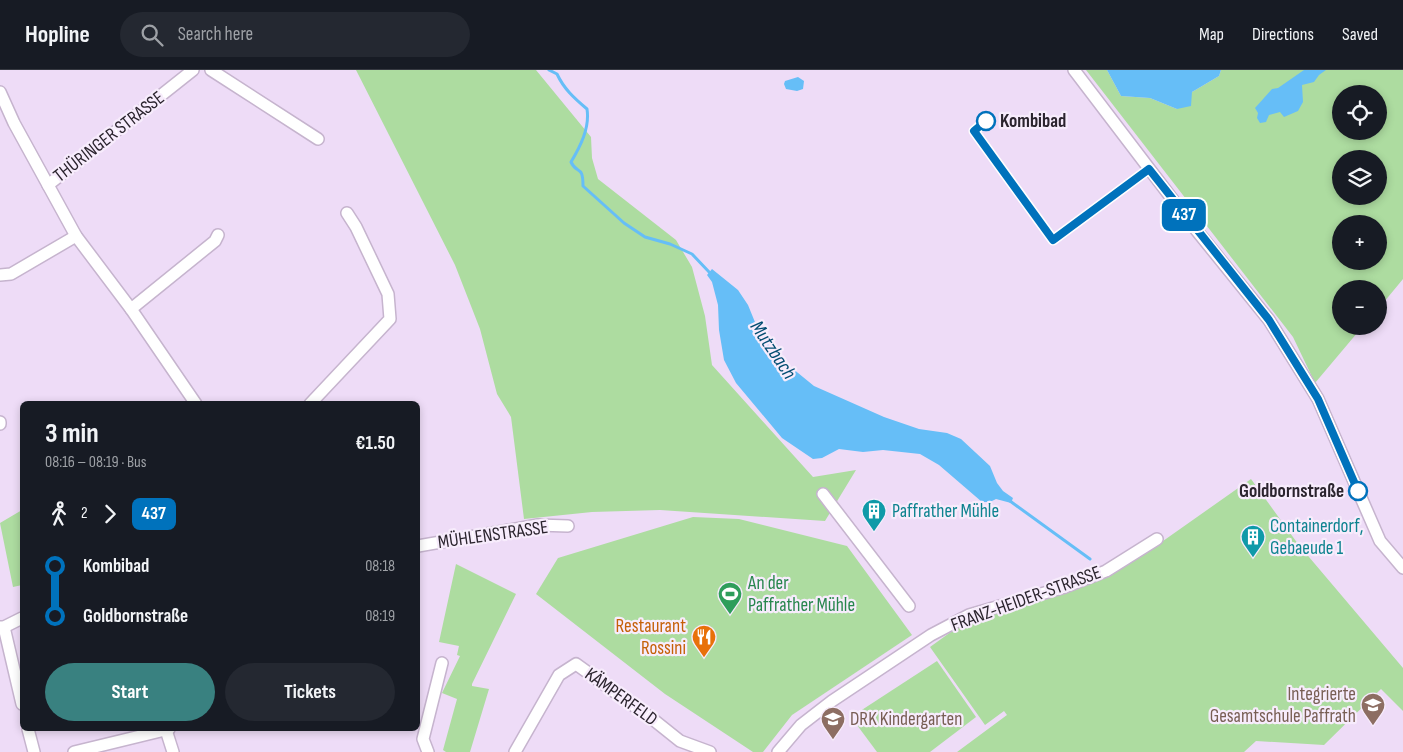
<!DOCTYPE html>
<meta charset="utf-8">
<style>
body{margin:0;font-family:"Sofia Sans Condensed",sans-serif;background:#242831;color:#f1f3f6;height:100vh;display:flex;flex-direction:column;font-size:19px;white-space:nowrap}
*{box-sizing:border-box;margin:0}
p{font-size:16px;color:#9ea1a6}
.icon{flex:none;width:28px;height:28px;fill:none;stroke:currentColor;stroke-width:2;stroke-linecap:round;stroke-linejoin:round}
.map{position:relative;flex:1;overflow:hidden}
.sheet{position:absolute;left:20px;top:331px;width:400px;height:330px;display:flex;flex-direction:column;background:#171b24;border-radius:8px;box-shadow:0 2px 8px #0003}
.sheet>*{flex:none}
.badge{padding:0 10px;border-radius:8px;font-size:18px;line-height:32px}
.tools{position:absolute;left:1332px;top:15px;display:grid;gap:10px}
.tools a{display:grid;place-items:center;width:55px;height:55px;border-radius:50%;background:#171b24;box-shadow:0 2px 8px #0003;font-size:25px}
.map>.badge{position:absolute;translate:-50% -50%;box-shadow:0 0 0 2px #fff}
.legs{display:flex;align-items:center;gap:8px;height:55px;padding:0 25px;font-size:16px}
.legs p{margin-inline-start:auto}
.headline{display:flex;align-items:center;justify-content:space-between;height:85px;padding:0 25px}
h1{font-size:28px;font-weight:700;line-height:38px}
.button{display:flex;gap:10px;margin-top:auto;padding:10px 25px}
.button a{flex:1;height:58px;border-radius:30px;background:#398180;color:#fff;font-size:20px;font-weight:700;line-height:58px;text-align:center}
.button a+a{background:#242831;color:#f1f3f6}
ul{padding:0 25px;list-style:none}
li{display:flex;align-items:center;gap:18px;height:50px;font-size:19px}
li i{display:grid;place-items:center;width:8px;height:100%;margin:0 6px;background:currentColor}
li i::after{content:'';width:12px;height:12px;margin:-6px;border:4px solid;border-radius:50%;background:#171b24}
li p{margin-inline-start:auto}
li:first-child i{background:linear-gradient(#0000 50%,currentColor 0)}
li:last-child i{background:linear-gradient(currentColor 50%,#0000 0)}
header{display:flex;align-items:center;gap:30px;box-sizing:border-box;height:70px;padding:0 25px;background:#171b24;border-bottom:1px solid #363941}
header strong{font-size:24px}
nav{display:flex;gap:28px;margin-inline-start:auto;font-size:18px}
.search{width:350px;height:45px;background:#242831;display:flex;align-items:center;gap:12px;box-sizing:border-box;padding:0 18px;border-radius:28px;color:#9ea1a6;font-size:19px}
.map>svg:first-child{display:block}
.green{fill:#addca0;fill-rule:evenodd}
.water{fill:#66bef7}
.lines{fill:none;stroke-linecap:round;stroke-linejoin:round}
.stream{stroke:#66bef7;stroke-width:3}
.street-casing{stroke:#c6b4ce;stroke-width:14}
.street{stroke:#fff;stroke-width:11}
.line-1-casing{stroke:#fff;stroke-width:11}
.line-1{stroke:#0072bc;stroke-width:8}
.stop-1-dot{fill:#fff;stroke:#0072bc;stroke-width:2.5}
.labels{text-anchor:middle;dominant-baseline:central;stroke-width:4.5;stroke-linejoin:round;paint-order:stroke}
.stop-label{font-size:19px;font-weight:bold;fill:#2b242e;stroke:#f7ecfc;text-anchor:start}
.street-label{font-size:19px;fill:#2b242e;stroke:#f7ecfc}
.culture-label{font-size:19px;fill:#0d838f;stroke:#f7ecfc;text-anchor:start}
.leisure-label{font-size:19px;fill:#27864d;stroke:#f7ecfc;text-anchor:start}
.food-label{font-size:19px;fill:#c56008;stroke:#f7ecfc;text-anchor:end}
.education-label{font-size:19px;fill:#785e54;stroke:#f7ecfc;text-anchor:end}
.water-label{font-size:20px;font-style:italic;fill:#034d72;stroke:#f7ecfc}
</style>
<header>
<strong>Hopline</strong>
<div class="search"><svg class="icon" aria-label="search" viewBox="0 0 24 24"><circle cx="10" cy="10" r="6"/><path d="M15 15l6 6"/></svg>Search here</div>
<nav><a>Map</a><a>Directions</a><a>Saved</a></nav>
</header>
<div class="map">
<svg width="1403" height="682" viewBox="0 0 1403 682">
<rect width="100%" height="100%" fill="#eedcf7"/>
<!-- green -->
<g class="green">
<path d="M356 0H536L591 67 592 88 598 109 676 170 692 197 705 246 712 295 813 407 856 400 825 451 660 440 592 442 524 449 511 347 497 324 480 259 455 195Z"/>
<path d="M1086 0H1107L1121 26 1150 28 1177 39 1192 22 1219 6 1221 0H1403V209L1379 238V219H1341V256H1363L1315 313 1293 267ZM1341 24H1379V61H1341ZM1341 89H1379V126H1341ZM1341 154H1379V191H1341Z"/>
<path d="M1251 409 1298 474 1403 598V641L1381 619 1324 675 1256 671 1244 682H957L1007 645 1004 641 985 655 930 577 955 559 986 545 1109 504 1146 483Z"/>
<path d="M22 440V517V515L13 517 0 453Z"/>
<path d="M693 447 739 449 847 476 912 565 792 645 763 682H753L665 624 536 524 558 488Z"/>
<path d="M456 494 516 524 472 614V616L489 619 470 682H446L443 680 457 629 442 623 460 586 457 585 459 576 439 572Z"/>
<path d="M937 591 976 647 930 682H877L851 647Z"/>
</g>
<!-- water -->
<g class="water">
<path d="M1107 0H1221L1219 6 1192 22 1191 36 1177 39 1150 28 1121 26Z"/>
<path d="M1304 0H1326L1319 5 1314 12 1302 15 1303 32 1298 41 1284 47 1280 42 1269 45 1266 52 1260 53 1257 48 1258 43 1255 38 1272 19 1278 18Z"/>
<path d="M798 7 804 11 803 19 797 21 786 19 784 14 785 11Z"/>
<path d="M712 199 738 220 748 235 759 262 776 285 814 316 884 347 919 359 947 363 961 369 990 396 997 413 1003 421 1013 428 1011 433 996 429 990 432H982L939 395 920 384 883 380 863 382 839 379 822 388 813 389 782 368 736 313 724 290 719 260 718 235 712 212 707 205Z"/>
</g>
<g class="lines">
<!-- stream -->
<g class="stream">
<path d="M549 0 557 4C564 19 574 28 587 39 590 58 580 77 571 92 577 105 583 94 583 116L624 153 645 167 670 174 692 184 710 203"/>
<path d="M1010 431 1090 489"/>
</g>
<defs>
<g id="street">
<path d="M211 0 318 69"/>
<path d="M1074 0 1189 151 1269 250 1318 329 1380 471 1403 498"/>
<path d="M0 22 14 53 76 166 131 239 196 334"/>
<path d="M48 115 193 0"/>
<path d="M0 205 11 204 76 166"/>
<path d="M131 239 215 171 218 165"/>
<path d="M310 334 390 249 388 224 356 157 347 143"/>
<path d="M0 352V354"/>
<path d="M823 424 909 536"/>
<path d="M418 476 538 455 568 456"/>
<path d="M0 557H4L22 548"/>
<path d="M4 557 22 634"/>
<path d="M28 659 34 682"/>
<path d="M166 660 173 682"/>
<path d="M74 682 169 659"/>
<path d="M428 682 423 669 442 593"/>
<path d="M515 682 559 605 576 594 655 651 680 671 710 682"/>
<path d="M778 682 801 655 832 631 931 565 969 545 1065 517 1106 501 1157 469"/>
</g>
</defs>
<!-- street casing -->
<use href="#street" class="street-casing"/>
<!-- street -->
<use href="#street" class="street"/>
</g>
<g class="lines">
<defs>
<path id="line-1" d="M986 51 974 61 1053 170 1149 99 1269 250 1318 329 1358 421"/>
</defs>
<!-- line-1 casing -->
<use href="#line-1" class="line-1-casing"/>
<!-- line-1 -->
<use href="#line-1" class="line-1"/>
</g>
<!-- icons -->
<defs>
<symbol id="building-pin" viewBox="-11 -11 22 30"><path d="M0 17L-7.5 6A9.5 9.5 0 1 1 7.5 6Z" fill="#0f9aa8" stroke="#f7ecfc"/><path d="M-4-6H4V6H1V3H-1V6H-4ZM-2.5-4.3h1.7v1.8h-1.7ZM.8-4.3h1.7v1.8H.8ZM-2.5-1h1.7V.8h-1.7ZM.8-1h1.7V.8H.8Z" fill="#fff"/></symbol>
<symbol id="stadium-pin" viewBox="-11 -11 22 30"><path d="M0 17L-7.5 6A9.5 9.5 0 1 1 7.5 6Z" fill="#2e9e5b" stroke="#f7ecfc"/><path d="M0-5a6.5 5 0 1 0 0 10a6.5 5 0 1 0 0-10ZM-3.5-1.8h7v3.6h-7Z" fill="#fff"/></symbol>
<symbol id="restaurant-pin" viewBox="-11 -11 22 30"><path d="M0 17L-7.5 6A9.5 9.5 0 1 1 7.5 6Z" fill="#e8710a" stroke="#f7ecfc"/><path d="M-5-6h1v4h1v-4h1v4h1v-4h1v5L-1.5 .5V6h-2V.5L-5-1ZM5-6V6H3V1.5H1.5Q1.5-4 5-6Z" fill="#fff"/></symbol>
<symbol id="school-pin" viewBox="-11 -11 22 30"><path d="M0 17L-7.5 6A9.5 9.5 0 1 1 7.5 6Z" fill="#8d6e63" stroke="#f7ecfc"/><path d="M0-5L7-2L0 1L-7-2ZM-4 1L0 2.5L4 1V4Q0 6-4 4Z" fill="#fff"/></symbol>
</defs>
<g fill-rule="evenodd">
<use href="#building-pin" x="860" y="427" width="28" height="38"/>
<use href="#building-pin" x="1239" y="453" width="28" height="38"/>
<use href="#stadium-pin" x="716" y="510" width="28" height="38"/>
<use href="#restaurant-pin" x="690" y="553" width="28" height="38"/>
<use href="#school-pin" x="1359" y="621" width="28" height="38"/>
<use href="#school-pin" x="819" y="635" width="28" height="38"/>
</g>
<!-- markers -->
<g class="stop-1-dot">
<circle cx="986" cy="51" r="9"/>
<circle cx="1358" cy="421" r="9"/>
</g>
<g class="labels">
<!-- stop labels -->
<g class="stop-label">
<text x="1000" y="51">Kombibad</text>
<text x="1344" y="421" text-anchor="end">Goldbornstraße</text>
</g>
<!-- street labels -->
<g class="street-label">
<text transform="translate(109 67) rotate(-38)">THÜRINGER STRASSE</text>
<text transform="translate(493 465) rotate(-8)">MÜHLENSTRASSE</text>
<text transform="translate(1026 529) rotate(-20)">FRANZ-HEIDER-STRASSE</text>
<text transform="translate(621 627) rotate(36)">KÄMPERFELD</text>
</g>
<!-- culture labels -->
<g class="culture-label">
<text x="892" y="441">Paffrather Mühle</text>
<text x="1270" y="456">Containerdorf,<tspan x="1270" dy="22">Gebaeude 1</tspan></text>
</g>
<!-- leisure labels -->
<g class="leisure-label">
<text x="748" y="513">An der<tspan x="748" dy="22">Paffrather Mühle</tspan></text>
</g>
<!-- food labels -->
<g class="food-label">
<text x="686" y="556">Restaurant<tspan x="686" dy="22">Rossini</tspan></text>
</g>
<!-- education labels -->
<g class="education-label">
<text x="1356" y="624">Integrierte<tspan x="1356" dy="22">Gesamtschule Paffrath</tspan></text>
<text x="850" y="649" text-anchor="start">DRK Kindergarten</text>
</g>
<!-- water labels -->
<g class="water-label">
<text transform="translate(773 280) rotate(56)">Mutzbach</text>
</g>
</g>
</svg>
<div class="tools">
<a><svg class="icon" aria-label="locate" viewBox="0 0 24 24"><circle cx="12" cy="12" r="6"/><path d="M12 2v4M12 18v4M2 12h4M18 12h4"/></svg></a>
<a><svg class="icon" aria-label="layers" viewBox="0 0 24 24"><path d="M12 4l9 5-9 5-9-5zM3 14l9 5 9-5"/></svg></a>
<a>+</a>
<a>−</a>
</div>
<b class="badge" style="left:1184px;top:145px;background:#0072bc;color:#fff">437</b>
<section class="sheet">
<div class="headline"><div><h1>3 min</h1><p>08:16 – 08:19 · Bus</p></div><b>€1.50</b></div>
<div class="legs"><svg class="icon" aria-label="walk" viewBox="0 0 24 24"><circle cx="13" cy="4" r="2"/><path d="M13 8l-2 6 4 7M11 14l-3 7M7 12l3-4h3l4 4"/></svg>2<svg class="icon" aria-label="forward" viewBox="0 0 24 24"><path d="M9 5l7 7-7 7"/></svg><b class="badge" style="background:#0072bc;color:#fff">437</b></div>
<ul>
<li><i style="color:#0072bc"></i><b>Kombibad</b><p>08:18</p></li>
<li><i style="color:#0072bc"></i><b>Goldbornstraße</b><p>08:19</p></li>
</ul>
<div class="button"><a>Start</a><a>Tickets</a></div>
</section>
</div>
